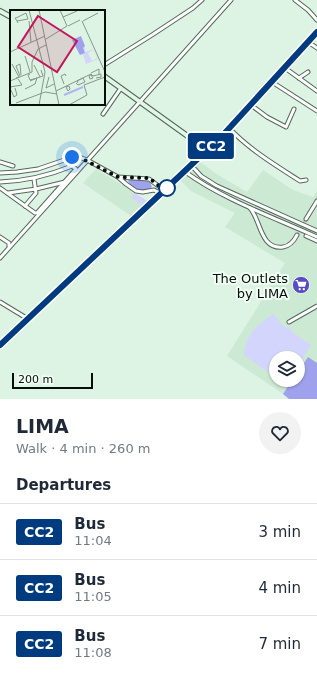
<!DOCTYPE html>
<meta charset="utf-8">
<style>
body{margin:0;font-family:"DejaVu Sans",sans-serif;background:#f2f2f3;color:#1f2937;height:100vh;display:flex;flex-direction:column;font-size:15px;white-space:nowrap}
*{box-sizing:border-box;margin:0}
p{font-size:13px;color:#747a83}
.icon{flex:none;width:22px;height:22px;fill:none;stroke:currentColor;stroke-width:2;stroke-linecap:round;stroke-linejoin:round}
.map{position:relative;height:399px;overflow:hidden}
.drawer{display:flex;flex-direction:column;background:#fff;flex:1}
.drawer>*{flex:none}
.badge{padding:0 8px;border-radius:3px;font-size:14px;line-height:26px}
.fabs{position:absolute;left:269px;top:351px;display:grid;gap:8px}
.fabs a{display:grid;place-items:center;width:36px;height:36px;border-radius:50%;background:#fff;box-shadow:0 1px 3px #0004;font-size:20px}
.scale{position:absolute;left:12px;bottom:10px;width:81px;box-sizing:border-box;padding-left:4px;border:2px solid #070e09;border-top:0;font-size:11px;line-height:14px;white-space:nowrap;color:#070e09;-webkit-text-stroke:3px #f1fef4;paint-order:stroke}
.you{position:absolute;width:20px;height:20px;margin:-10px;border:3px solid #fff;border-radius:50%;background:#1a73e8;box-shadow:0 0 0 6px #1a73e833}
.map>.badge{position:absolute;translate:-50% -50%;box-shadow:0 0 0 2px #fff}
h2{padding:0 16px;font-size:15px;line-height:36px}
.round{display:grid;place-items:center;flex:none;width:42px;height:42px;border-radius:21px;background:#f2f2f3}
.head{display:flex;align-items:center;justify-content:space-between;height:68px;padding:0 16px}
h1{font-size:19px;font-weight:600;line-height:30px}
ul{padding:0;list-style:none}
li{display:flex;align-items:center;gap:12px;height:56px;padding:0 16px;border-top:1px solid #e0e1e3}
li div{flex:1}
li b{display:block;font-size:15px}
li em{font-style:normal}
li .badge{min-width:44px;font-weight:700;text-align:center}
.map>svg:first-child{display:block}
.built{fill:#cce9d4}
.green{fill:#d3d5fc}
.forest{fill:#9fa1ed}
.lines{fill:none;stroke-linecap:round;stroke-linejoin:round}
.street-tunnel{stroke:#bdd1c2;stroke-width:3;stroke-dasharray:3 1.5;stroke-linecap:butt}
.street-casing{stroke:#55685a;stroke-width:5}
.secondary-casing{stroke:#55685a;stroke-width:6}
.highway-casing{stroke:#fff;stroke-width:8}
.street{stroke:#fff;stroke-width:3}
.secondary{stroke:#e2f6e8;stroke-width:4}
.highway{stroke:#9ee1b3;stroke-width:5.5}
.line-casing{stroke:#fff;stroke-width:9}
.line{stroke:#003b80;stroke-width:6}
.walk{stroke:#070e09;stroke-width:4;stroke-dasharray:0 7.2}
.stop-dot{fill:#fff;stroke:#003b80;stroke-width:2}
.labels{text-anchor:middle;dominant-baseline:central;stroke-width:4;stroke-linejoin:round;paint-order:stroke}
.poi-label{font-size:13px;fill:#070e09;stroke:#f1fef4;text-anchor:end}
.inset-river{fill:none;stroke:#b3b5f3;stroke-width:2}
.inset-road{fill:none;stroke:#87978c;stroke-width:1}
.view{fill:#c2185b;fill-opacity:0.15;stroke:#c2185b;stroke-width:2}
.inset-edge{fill:none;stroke:#070e09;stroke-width:2}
</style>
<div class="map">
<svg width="317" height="399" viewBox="0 0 317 399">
<rect width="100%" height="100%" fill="#ddf3e3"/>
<!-- built -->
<g class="built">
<path d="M199 161 218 175 247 192 263 170 293 190 313 197 317 191V363L308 357 298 372V358H276V380H292L283 394 227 356 285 263 225 227 235 213 191 191 180 180Z"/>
<path d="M96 169 135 193 147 201 131 216 83 183Z"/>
</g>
<!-- green -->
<g class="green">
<path d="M134 193H135L147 201 143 205 131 198Z"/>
<path d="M274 314 281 324 286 328 289 327 292 332 311 345 298 365V358H276V378L244 355C244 337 259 322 274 314Z"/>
</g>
<!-- forest -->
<g class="forest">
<path d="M129 180H146L150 182 152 187C144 194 132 190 128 181Z"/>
<path d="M308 357 317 363V399H289L283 394 292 380H298V372Z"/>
</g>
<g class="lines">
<!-- street-tunnel -->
<path class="street-tunnel" d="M297 235 306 219"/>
<defs>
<g id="street">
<path d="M295 0 308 10 317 20"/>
<path d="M308 42 317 48"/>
<path d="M104 65 152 35 193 8 202 0"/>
<path d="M285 68 317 91"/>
<path d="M299 78 308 72"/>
<path d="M272 82 317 111"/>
<path d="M251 105 267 117 286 127 294 109"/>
<path d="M103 114 121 88"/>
<path d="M229 128C250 150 275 165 300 181L306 180"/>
<path d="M0 162 13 166"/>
<path d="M191 165 201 176 217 186 317 231"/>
<path d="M184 171C224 200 273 217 317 237"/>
<path d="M0 173 17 172 38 169 76 156 87 160 118 177 126 184 136 191 143 192 154 190 161 194"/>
<path d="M118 177 149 179 164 190"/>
<path d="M0 182C25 181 48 176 72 166L76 169 37 213H35L0 188"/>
<path d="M8 193 36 189 65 182"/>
<path d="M25 206 36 193 34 179"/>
<path d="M250 208C261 220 260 250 283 247 290 246 294 241 297 235"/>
<path d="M306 219 317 201"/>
<path d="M306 236 317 241"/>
<path d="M0 237 9 243V246"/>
<path d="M0 258 231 0"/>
<path d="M0 302 28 319"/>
<path d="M289 322 317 306"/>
</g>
<g id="secondary">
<path d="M0 11 11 17"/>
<path d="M104 76 207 150"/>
</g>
<path id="highway" d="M0 345 223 135 317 32"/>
</defs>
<!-- street casing -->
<use href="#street" class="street-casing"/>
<!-- secondary casing -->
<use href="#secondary" class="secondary-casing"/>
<!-- highway casing -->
<use href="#highway" class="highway-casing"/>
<!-- street -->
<use href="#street" class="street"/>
<!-- secondary -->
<use href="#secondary" class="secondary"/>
<!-- highway -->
<use href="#highway" class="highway"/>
</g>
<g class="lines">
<defs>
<path id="line" d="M0 345 223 135 317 32"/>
</defs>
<!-- line casing -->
<use href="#line" class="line-casing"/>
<!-- line -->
<use href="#line" class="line"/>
<!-- walk -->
<path class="walk" d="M72 157H79L118 177 149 178 164 190 167 188"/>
</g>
<!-- icons -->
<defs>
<symbol id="supermarket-disc" viewBox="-11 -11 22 22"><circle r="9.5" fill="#584bc3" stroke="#f1fef4"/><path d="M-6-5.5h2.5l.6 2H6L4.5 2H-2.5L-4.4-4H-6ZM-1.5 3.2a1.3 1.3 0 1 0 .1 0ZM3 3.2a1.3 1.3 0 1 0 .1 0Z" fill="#fff"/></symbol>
</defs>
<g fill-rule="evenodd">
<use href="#supermarket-disc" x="291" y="275" width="20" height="20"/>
</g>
<!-- markers -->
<circle class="stop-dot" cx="167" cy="188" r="8"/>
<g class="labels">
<!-- poi labels -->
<g class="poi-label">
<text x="288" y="278">The Outlets<tspan x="288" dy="15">by LIMA</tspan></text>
</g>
</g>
<!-- overview -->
<g transform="translate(10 10)">
<rect width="95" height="95" fill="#ddf3e3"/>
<path d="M75 37V42L84 39 78 43 82 51 87 48 84 40 88 49 76 54 73 44 75 43 73 38Z" fill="#d3d5fc"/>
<path d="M71 26 75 36 73 38 75 43 70 45 62 30Z" fill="#9fa1ed"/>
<path class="inset-river" d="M54 85 73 77"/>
<path class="inset-road" d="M19 0 35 62 29 95M29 0 49 95M53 7 67 1M7 11 18 9 16 3 6 8H5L7 11 8 13M19 11 21 32M72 11 95 62M73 11 88 3M58 16 70 10M36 29 57 16 50 0M0 42 35 26M15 46 20 62M2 54 9 67 6 68M24 55 30 67M81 63 89 59V64M81 65 83 68 80 69 79 66ZM10 66 6 56 10 54 11 65M39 67 36 78 44 74M0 71 22 62V52L28 39 36 35M20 71 27 68 20 70 18 65 20 64M66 73 68 75 75 72 73 68 67 71 68 73M54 74 51 66 55 64 56 66M59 76 56 77 58 81 60 79 59 76M0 77 12 75 8 69M0 78 4 87 7 85 5 78M15 79 25 74 27 68 33 66 31 60M46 81 81 64 83 66 91 64V67L86 68M6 93 35 82 47 84M59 95 77 85 74 75 95 67"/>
<path class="view" d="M28 6 67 31 47 62 8 37Z"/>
<rect width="95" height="95" class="inset-edge"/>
</g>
</svg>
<div class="fabs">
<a><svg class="icon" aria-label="layers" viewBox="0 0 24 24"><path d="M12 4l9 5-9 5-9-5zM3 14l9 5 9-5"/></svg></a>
</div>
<div class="scale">200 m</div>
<div class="you" style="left:72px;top:157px"></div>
<b class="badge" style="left:211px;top:146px;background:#003b80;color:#fff">CC2</b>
</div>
<section class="drawer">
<div class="head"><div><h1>LIMA</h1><p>Walk · 4 min · 260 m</p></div><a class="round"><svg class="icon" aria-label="heart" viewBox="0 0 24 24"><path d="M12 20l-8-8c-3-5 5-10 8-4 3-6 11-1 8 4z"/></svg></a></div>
<h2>Departures</h2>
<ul>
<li><span class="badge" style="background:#003b80;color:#fff">CC2</span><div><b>Bus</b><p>11:04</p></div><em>3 min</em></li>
<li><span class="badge" style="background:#003b80;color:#fff">CC2</span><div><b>Bus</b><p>11:05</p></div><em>4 min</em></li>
<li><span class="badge" style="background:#003b80;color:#fff">CC2</span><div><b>Bus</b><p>11:08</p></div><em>7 min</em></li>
</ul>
</section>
